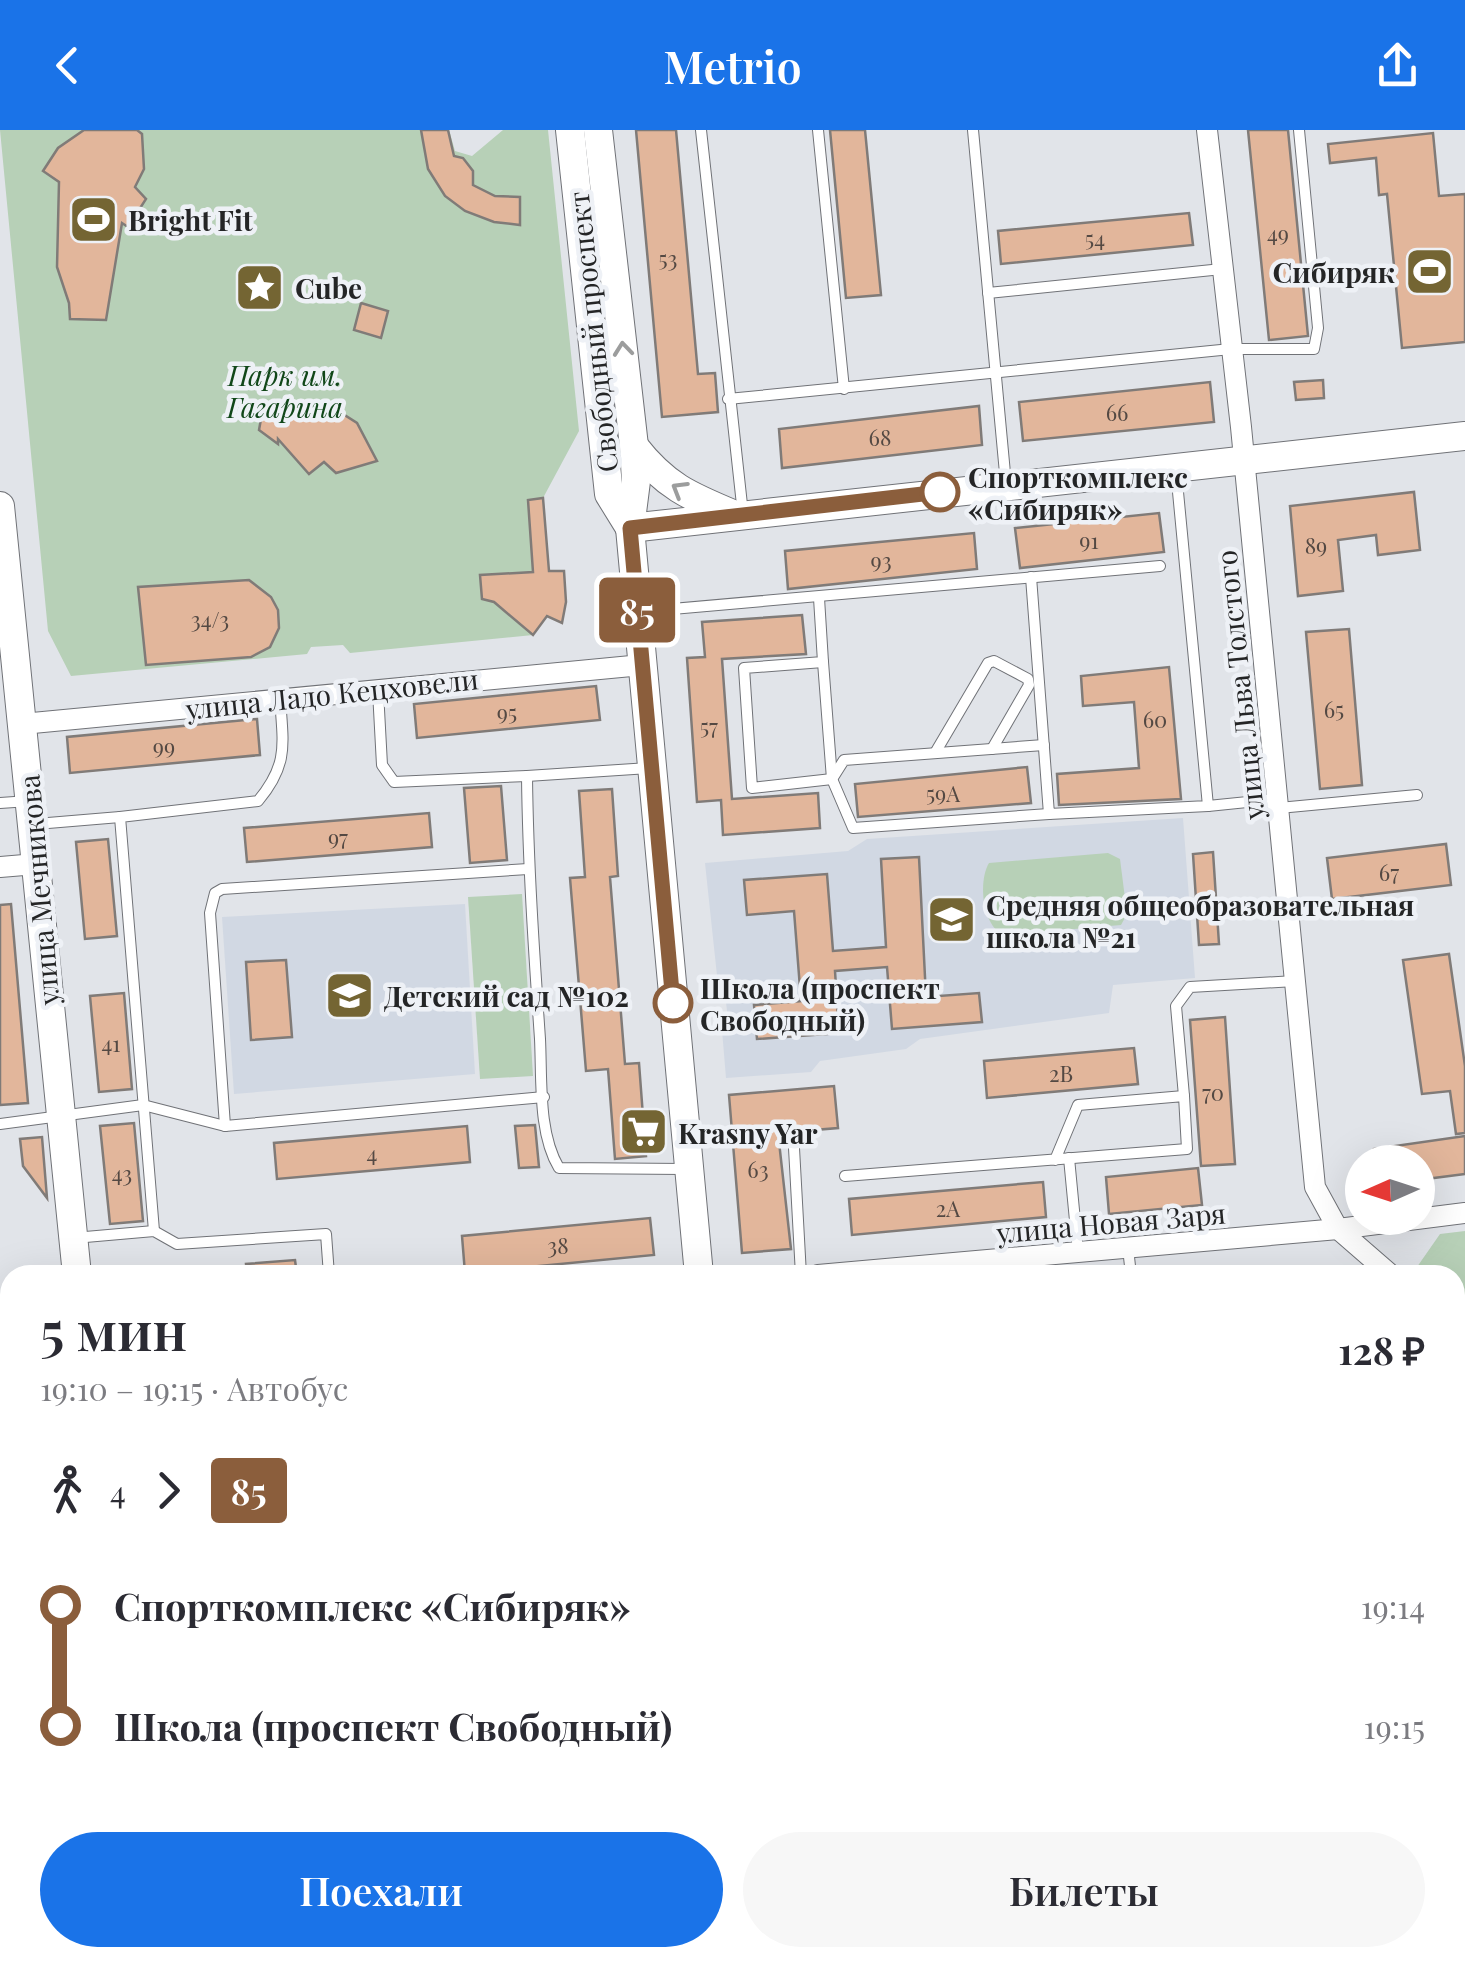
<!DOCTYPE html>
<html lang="ru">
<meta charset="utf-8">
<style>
body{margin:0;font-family:"Playfair Display",serif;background:#f7f7f7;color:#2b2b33;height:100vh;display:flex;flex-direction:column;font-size:38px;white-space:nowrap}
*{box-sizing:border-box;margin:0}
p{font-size:32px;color:#7c7c81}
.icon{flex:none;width:55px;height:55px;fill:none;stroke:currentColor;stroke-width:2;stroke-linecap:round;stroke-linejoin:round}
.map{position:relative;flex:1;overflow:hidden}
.sheet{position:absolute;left:0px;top:1135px;width:1465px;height:702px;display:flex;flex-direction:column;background:#fff;border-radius:30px 30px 0 0;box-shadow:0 10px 40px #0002}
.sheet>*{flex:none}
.badge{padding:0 20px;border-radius:8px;font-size:35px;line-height:65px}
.needle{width:65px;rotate:267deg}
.tools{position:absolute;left:1345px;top:1015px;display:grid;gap:20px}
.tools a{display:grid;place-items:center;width:90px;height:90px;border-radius:50%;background:#fff;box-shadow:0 10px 40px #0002;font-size:50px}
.map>.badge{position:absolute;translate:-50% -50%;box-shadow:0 0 0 5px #fff}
.legs{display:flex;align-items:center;gap:15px;height:110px;padding:0 40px;font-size:32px}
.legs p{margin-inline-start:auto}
.head{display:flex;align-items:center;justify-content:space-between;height:170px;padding:0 40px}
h1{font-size:55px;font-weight:600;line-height:75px}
.action{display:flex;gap:20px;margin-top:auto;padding:20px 40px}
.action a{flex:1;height:115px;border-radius:60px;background:#1a73e8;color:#fff;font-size:40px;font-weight:600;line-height:115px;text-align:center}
.action a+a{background:#f7f7f7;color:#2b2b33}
ul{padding:0 40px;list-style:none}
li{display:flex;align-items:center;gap:35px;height:120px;font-size:38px}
li i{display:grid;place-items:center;width:15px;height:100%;margin:0 12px;background:currentColor}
li i::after{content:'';width:25px;height:25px;margin:-12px;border:8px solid;border-radius:50%;background:#fff}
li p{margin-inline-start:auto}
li:first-child i{background:linear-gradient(#0000 50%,currentColor 0)}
li:last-child i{background:linear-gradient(currentColor 50%,#0000 0)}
header{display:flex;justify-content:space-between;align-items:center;height:130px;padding:0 40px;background:#1a73e8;color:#fff;font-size:45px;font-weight:600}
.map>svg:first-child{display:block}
.built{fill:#d1d8e3}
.green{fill:#b7d0b7}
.forest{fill:#9abe9b}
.building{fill:#e2b69b;stroke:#807b78;stroke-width:2.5}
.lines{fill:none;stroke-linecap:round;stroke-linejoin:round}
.lane-casing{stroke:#707277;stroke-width:12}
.street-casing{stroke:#707277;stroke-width:22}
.secondary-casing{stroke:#707277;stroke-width:30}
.lane{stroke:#fff;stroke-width:10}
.street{stroke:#fff;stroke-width:20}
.secondary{stroke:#fff;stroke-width:28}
.oneway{stroke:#9c9d9d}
.line-1-casing{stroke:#fff;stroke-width:22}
.line-1{stroke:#8b5e3c;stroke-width:15}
.stop-1-dot{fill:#fff;stroke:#8b5e3c;stroke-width:5}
.labels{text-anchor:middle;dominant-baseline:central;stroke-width:9;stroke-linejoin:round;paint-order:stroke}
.number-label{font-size:22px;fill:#544943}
.poi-label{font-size:28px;font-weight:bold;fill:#242526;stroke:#eef1f6;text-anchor:start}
.street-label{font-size:28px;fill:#242526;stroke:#eef1f6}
.park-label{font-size:28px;font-style:italic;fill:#114719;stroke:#eef1f6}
.stop-label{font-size:28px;font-weight:bold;fill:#242526;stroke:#eef1f6;text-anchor:start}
</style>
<header><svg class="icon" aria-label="back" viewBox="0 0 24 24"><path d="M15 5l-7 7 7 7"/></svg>Metrio<svg class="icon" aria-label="share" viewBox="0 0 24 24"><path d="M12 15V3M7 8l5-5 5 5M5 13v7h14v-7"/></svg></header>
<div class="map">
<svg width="1465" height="1837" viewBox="0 0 1465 1837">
<rect width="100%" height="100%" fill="#e1e4e9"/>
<!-- built -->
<g class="built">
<path d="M1183 688 1195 848 1113 855 1109 883 920 909 906 919 820 931 811 942 726 948 722 900 728 891 725 862 718 855 705 733 848 721 867 709Z"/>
<path d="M465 774 475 944 234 964 222 787Z"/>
<path d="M1455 1236 1465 1245V1462L1455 1474Z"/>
<path d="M10 1268V1828H145L150 1837H0V1269Z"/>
</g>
<!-- green -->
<g class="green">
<path d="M0 0H449L455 21 472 26 503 0H548L579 301 543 368 549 441 480 445 482 469 494 472 533 505 350 523 343 515 311 517 307 524 71 546 48 501Z"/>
<path d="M1108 723 1120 729 1127 784 1121 795 1003 805C982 795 978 751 989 733Z"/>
<path d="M522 764 533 946 480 949 468 767Z"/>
<path d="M1465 1101V1182L1455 1173V1145H1426L1417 1137 1440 1104Z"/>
<path d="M1455 1735 1465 1745V1837H1265L1273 1828H1455Z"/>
<path d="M819 1828H934L946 1837H820Z"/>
</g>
<!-- forest -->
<path class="forest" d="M535 1828H722L723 1837H536Z"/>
<!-- building -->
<g class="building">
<path d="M84 0H137L142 4 144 39 135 57 146 69 128 97 122 93 106 190 70 189 69 173 57 137 59 52 43 41 58 18Z"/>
<path d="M421 0H448L454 26 463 28 473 41V55L495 66 520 67V95L494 92 465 81 445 66 428 39Z"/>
<path d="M636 0H676L698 244 715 243 718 282 662 287Z"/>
<path d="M830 0H865L881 165 846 168Z"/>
<path d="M1248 0H1288L1308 206 1269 210Z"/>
<path d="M1433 3 1439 66 1465 64V212L1402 218 1387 64 1379 65 1376 28 1330 33 1328 14Z"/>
<path d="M1189 83 1193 115 1001 134 998 101Z"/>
<path d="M361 173 388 181 381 208 354 200Z"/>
<path d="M1323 250 1324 268 1296 270 1294 252Z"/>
<path d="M1210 252 1214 292 1023 311 1019 272Z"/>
<path d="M290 273 335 279 357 293 377 331 336 343 324 332 309 344 278 309V314L259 300 261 289 256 283 289 284Z"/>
<path d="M979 276 982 315 782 338 779 299Z"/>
<path d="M1414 362 1420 420 1378 425 1376 405 1338 410 1343 461 1298 466 1290 376Z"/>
<path d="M543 368 549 441H564L566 472 562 493 547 486 533 505 494 472 482 469 480 445 533 442 528 370Z"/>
<path d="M1159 383 1164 422 1020 438 1015 398Z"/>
<path d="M974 403 977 439 788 459 785 421Z"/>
<path d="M249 450 271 467 278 480 279 498 270 517 251 527 146 535 138 457Z"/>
<path d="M802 485 806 524 722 529 732 669 818 663 820 698 723 705 721 670 697 672 687 528 705 527 702 492Z"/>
<path d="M1349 499 1362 655 1320 659 1306 502Z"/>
<path d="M1169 537 1181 669 1059 675 1057 644 1139 638 1134 572 1083 576 1081 546Z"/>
<path d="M596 556 600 590 417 608 414 574Z"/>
<path d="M257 589 260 625 70 643 67 607Z"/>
<path d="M1027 637 1031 673 858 687 855 654Z"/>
<path d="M501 656 507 730 470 733 464 658Z"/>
<path d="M612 659 618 746 610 747 625 934 639 933 646 1026 615 1029 608 939 586 941 570 748 585 747 579 661Z"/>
<path d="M429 683 432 717 247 732 244 698Z"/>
<path d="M108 709 117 806 85 809 76 712Z"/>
<path d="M1446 714 1451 755 1332 769 1327 728Z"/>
<path d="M1213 722 1219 814 1199 815 1193 724Z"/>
<path d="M919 727 926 867 979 863 982 892 892 899 887 837 835 841 839 903 757 909 754 875 801 871 794 781 747 785 744 750 827 744 833 821 886 817 881 729Z"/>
<path d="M11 774 28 973 0 975V775Z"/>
<path d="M1449 824 1465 936V1003L1456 1004 1450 961 1422 964 1403 830Z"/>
<path d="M286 830 292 907 251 910 246 832Z"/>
<path d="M124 863 132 959 99 962 90 866Z"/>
<path d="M1225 887 1235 1034 1201 1036 1190 890Z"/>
<path d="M1134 918 1138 954 987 968 984 931Z"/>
<path d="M834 956 838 998 778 1003 791 1119 742 1123 729 965Z"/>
<path d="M134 993 143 1091 110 1094 100 996Z"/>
<path d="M535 995 539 1037 519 1038 515 996Z"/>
<path d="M467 996 470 1032 277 1049 274 1013Z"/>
<path d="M1465 1006V1044L1418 1050V1032H1376L1374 1019Z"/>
<path d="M42 1007 47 1068 23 1036 20 1009Z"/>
<path d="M1198 1038 1202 1075 1109 1084 1106 1047Z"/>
<path d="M1043 1052 1046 1087 852 1105 849 1069Z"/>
<path d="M650 1088 654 1125 465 1143 462 1106Z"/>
<path d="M295 1130 297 1145H247L246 1134Z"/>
</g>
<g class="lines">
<defs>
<g id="lane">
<path d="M701 0 743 384"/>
<path d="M818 0 844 259"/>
<path d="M973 0 1006 354"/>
<path d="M988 163 1222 139"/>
<path d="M728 269 1231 219H1314L1318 198 1299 0"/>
<path d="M1031 447 1049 684 1208 676 1176 341"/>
<path d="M819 468 823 532 744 538 752 658 832 649 844 630 1044 615"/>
<path d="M638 482 1160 436"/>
<path d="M823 532 832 649 853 698 1049 684"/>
<path d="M378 561 382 635 394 652 527 646"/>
<path d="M935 623 988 533 994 531 1028 549 1029 555 992 619"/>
<path d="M649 638 527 646C528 734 534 822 540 909 542 950 538 1003 559 1038L685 1039"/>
<path d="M0 673 29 671"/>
<path d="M1208 676 1276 669"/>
<path d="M1279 678 1417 665"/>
<path d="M36 694 120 687"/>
<path d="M1184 966 1176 876 1190 857 1295 851"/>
<path d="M0 994 143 975 225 996 544 967"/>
<path d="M225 996 210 783 215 763 222 759 528 739"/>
<path d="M794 1018 801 1145"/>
<path d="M1069 1028 1078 1122"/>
<path d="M845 1046 1187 1019 1184 966 1078 975 1055 1030"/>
<path d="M154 1101 120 687 258 671C289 634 283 614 280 568"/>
<path d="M74 1108 154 1101 177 1114 326 1104 329 1145"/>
<path d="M1128 1118 1131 1145"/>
<path d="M0 1531 10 1532"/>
<path d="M1455 1547 1465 1536"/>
<path d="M308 1828 309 1837"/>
<path d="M363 1828 365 1837"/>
<path d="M495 1828 496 1837"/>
</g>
<g id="street">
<path d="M1207 0 1241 297 1315 1057 1338 1099 1391 1145"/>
<path d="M22 594 642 535"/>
<path d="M0 737 36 734"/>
<path d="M818 1145 1338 1099 1465 1083"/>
<path d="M1455 1201 1465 1211"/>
<path d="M0 1226 10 1224"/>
<path d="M1455 1668 1465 1658"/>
<path d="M1455 1694 1465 1704"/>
</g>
<g id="secondary">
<path d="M570 0 609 364 630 398"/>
<path d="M598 0 634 316 636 351 630 398 699 1145"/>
<path d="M634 316C665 356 689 366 735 385"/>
<path d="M0 376 77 1145"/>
<path d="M630 398 1465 306"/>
<path d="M166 1828 170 1837"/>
<path d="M768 1828 769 1837"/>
</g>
</defs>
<!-- lane casing -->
<use href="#lane" class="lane-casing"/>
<!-- street casing -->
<use href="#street" class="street-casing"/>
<!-- secondary casing -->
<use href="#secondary" class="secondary-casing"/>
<!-- lane -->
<use href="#lane" class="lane"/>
<!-- street -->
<use href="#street" class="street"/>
<!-- secondary -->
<use href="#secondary" class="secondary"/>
</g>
<!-- one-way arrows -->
<defs><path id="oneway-chevron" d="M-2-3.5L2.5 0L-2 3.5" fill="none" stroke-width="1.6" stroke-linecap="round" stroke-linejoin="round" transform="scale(2.5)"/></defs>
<g class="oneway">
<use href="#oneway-chevron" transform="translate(623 219) rotate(-96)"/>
<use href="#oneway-chevron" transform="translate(679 359) rotate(-149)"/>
</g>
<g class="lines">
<defs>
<path id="line-1" d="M673 873 630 398 940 362"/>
</defs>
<!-- line-1 casing -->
<use href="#line-1" class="line-1-casing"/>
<!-- line-1 -->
<use href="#line-1" class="line-1"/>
</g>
<!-- icons -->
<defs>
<symbol id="stadium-square" viewBox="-11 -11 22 22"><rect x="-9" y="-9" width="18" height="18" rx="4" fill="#746533" stroke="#eef1f6"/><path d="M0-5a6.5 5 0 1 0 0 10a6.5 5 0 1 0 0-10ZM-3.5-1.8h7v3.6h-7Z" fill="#fff"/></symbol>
<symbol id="sight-square" viewBox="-11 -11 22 22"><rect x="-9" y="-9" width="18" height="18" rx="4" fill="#746533" stroke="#eef1f6"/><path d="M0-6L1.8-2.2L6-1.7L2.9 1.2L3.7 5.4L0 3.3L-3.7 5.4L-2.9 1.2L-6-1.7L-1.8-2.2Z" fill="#fff"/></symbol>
<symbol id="school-square" viewBox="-11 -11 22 22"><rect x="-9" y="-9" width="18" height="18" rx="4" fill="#746533" stroke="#eef1f6"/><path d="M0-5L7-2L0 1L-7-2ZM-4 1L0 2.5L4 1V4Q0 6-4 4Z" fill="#fff"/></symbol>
<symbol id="supermarket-square" viewBox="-11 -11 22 22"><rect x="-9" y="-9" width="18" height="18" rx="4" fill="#746533" stroke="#eef1f6"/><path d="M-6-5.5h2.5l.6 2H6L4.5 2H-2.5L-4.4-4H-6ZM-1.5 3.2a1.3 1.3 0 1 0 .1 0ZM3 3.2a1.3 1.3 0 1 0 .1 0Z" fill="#fff"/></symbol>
</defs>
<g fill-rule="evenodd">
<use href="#stadium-square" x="66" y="62" width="55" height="55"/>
<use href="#stadium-square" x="1402" y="114" width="55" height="55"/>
<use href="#sight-square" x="232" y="130" width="55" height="55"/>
<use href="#school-square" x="924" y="762" width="55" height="55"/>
<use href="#school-square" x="322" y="838" width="55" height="55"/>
<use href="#supermarket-square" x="616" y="974" width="55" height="55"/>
</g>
<!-- markers -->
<g class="stop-1-dot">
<circle cx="940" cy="362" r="18"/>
<circle cx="673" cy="873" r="18"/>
</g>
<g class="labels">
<!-- number labels -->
<g class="number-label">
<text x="1278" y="103">49</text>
<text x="1095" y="108">54</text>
<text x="668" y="128">53</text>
<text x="1117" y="282">66</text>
<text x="880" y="307">68</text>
<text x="1089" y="410">91</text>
<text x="1316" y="415">89</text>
<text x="881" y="430">93</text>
<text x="210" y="489">34/3</text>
<text x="1334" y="579">65</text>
<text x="507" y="582">95</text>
<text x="1155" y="589">60</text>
<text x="709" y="596">57</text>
<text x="164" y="616">99</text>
<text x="943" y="663">59А</text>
<text x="338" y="707">97</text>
<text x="1389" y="742">67</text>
<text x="111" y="913">41</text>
<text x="1061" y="943">2В</text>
<text x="1213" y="962">70</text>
<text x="372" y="1023">4</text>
<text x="758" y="1039">63</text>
<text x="122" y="1043">43</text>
<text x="948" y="1078">2А</text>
<text x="558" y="1115">38</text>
</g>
<!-- poi labels -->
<g class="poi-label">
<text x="128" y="89">Bright Fit</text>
<text x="1395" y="141" text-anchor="end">Сибиряк</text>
<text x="295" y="157">Cube</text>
<text x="986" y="774">Средняя общеобразовательная<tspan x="986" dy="32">школа №21</tspan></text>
<text x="384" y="865">Детский сад №102</text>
<text x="678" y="1002">Krasny Yar</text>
</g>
<!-- street labels -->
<g class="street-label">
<text transform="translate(592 202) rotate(-96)">Свободный проспект</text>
<text transform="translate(1239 555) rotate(-96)">улица Льва Толстого</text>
<text transform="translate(332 563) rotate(-6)">улица Ладо Кецховели</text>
<text transform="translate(38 760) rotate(-95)">улица Мечникова</text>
<text transform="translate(1111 1092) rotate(-5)">улица Новая Заря</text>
</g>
<!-- park labels -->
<g class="park-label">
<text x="285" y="244">Парк им.<tspan x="285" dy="32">Гагарина</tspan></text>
</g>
<!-- stop labels -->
<g class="stop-label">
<text x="968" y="346">Спорткомплекс<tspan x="968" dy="32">«Сибиряк»</tspan></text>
<text x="700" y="857">Школа (проспект<tspan x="700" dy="32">Свободный)</tspan></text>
</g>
</g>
</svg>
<div class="tools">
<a><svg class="needle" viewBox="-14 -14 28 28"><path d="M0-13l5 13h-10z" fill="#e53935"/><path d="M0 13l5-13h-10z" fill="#7c7c81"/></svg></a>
</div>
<b class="badge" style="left:637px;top:480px;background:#8b5e3c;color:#fff">85</b>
<section class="sheet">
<div class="head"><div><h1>5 мин</h1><p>19:10 – 19:15 · Автобус</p></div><b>128 ₽</b></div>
<div class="legs"><svg class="icon" aria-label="walk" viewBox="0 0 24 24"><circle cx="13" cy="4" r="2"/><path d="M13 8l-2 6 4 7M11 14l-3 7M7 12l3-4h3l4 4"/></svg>4<svg class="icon" aria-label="forward" viewBox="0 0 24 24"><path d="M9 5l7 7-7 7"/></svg><b class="badge" style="background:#8b5e3c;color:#fff">85</b></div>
<ul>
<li><i style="color:#8b5e3c"></i><b>Спорткомплекс «Сибиряк»</b><p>19:14</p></li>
<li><i style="color:#8b5e3c"></i><b>Школа (проспект Свободный)</b><p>19:15</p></li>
</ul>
<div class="action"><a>Поехали</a><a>Билеты</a></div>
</section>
</div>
